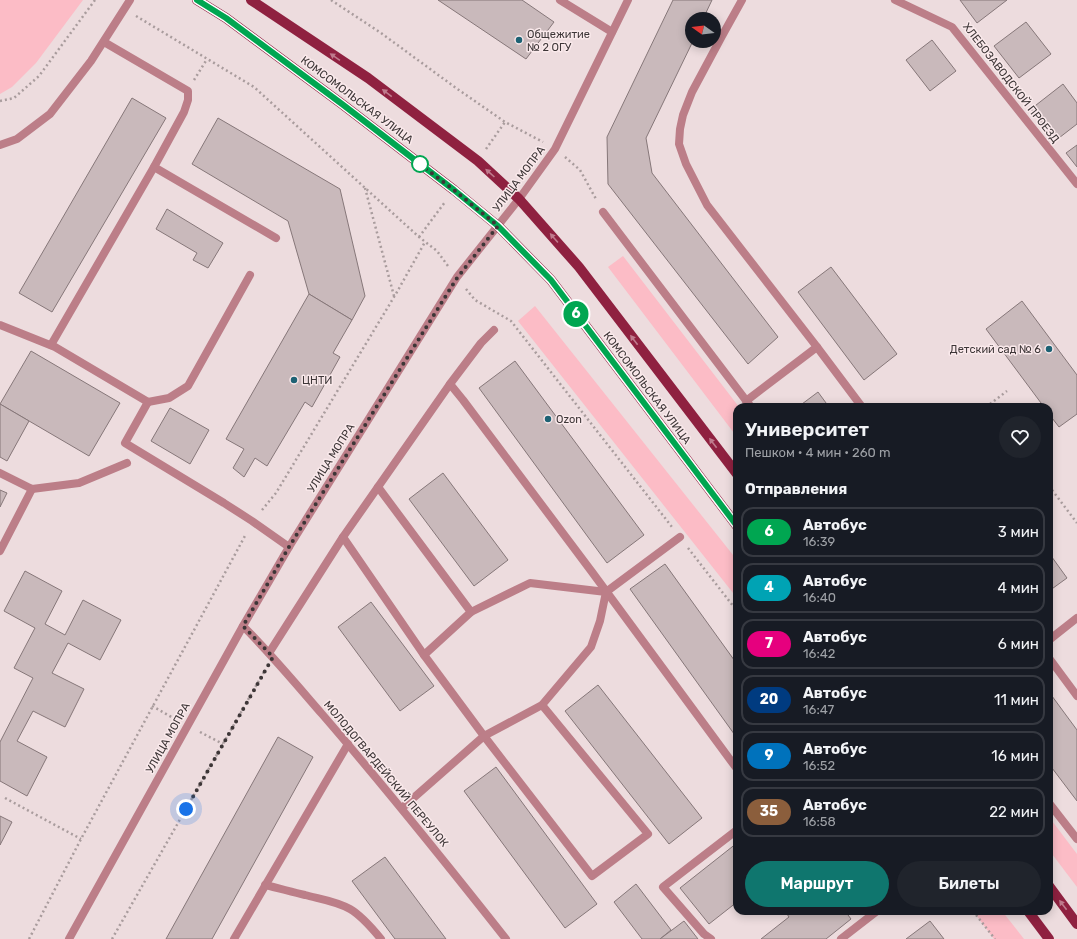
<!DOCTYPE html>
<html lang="ru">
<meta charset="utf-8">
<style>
body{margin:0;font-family:Rubik,sans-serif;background:#20242c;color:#f1f3f6;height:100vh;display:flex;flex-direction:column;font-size:15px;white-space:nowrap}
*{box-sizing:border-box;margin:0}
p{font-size:13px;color:#9ea1a6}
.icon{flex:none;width:22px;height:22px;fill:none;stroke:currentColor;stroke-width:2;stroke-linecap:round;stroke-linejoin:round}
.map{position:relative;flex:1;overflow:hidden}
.panel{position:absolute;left:733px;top:403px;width:320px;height:512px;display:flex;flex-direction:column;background:#171b24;border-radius:12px;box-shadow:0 2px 10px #0003}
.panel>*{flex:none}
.badge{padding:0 8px;border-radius:13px;font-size:14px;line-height:26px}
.needle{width:26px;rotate:284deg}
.controls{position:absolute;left:685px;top:12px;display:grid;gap:8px}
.controls a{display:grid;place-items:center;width:36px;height:36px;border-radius:50%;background:#171b24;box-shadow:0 2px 10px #0003;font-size:20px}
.you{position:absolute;width:20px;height:20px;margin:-10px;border:3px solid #fff;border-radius:50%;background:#1a73e8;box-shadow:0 0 0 6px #1a73e833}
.map>.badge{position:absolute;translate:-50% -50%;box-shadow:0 0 0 2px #fff}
h2{padding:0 12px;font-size:15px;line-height:36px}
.round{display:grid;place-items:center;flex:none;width:42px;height:42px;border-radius:21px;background:#20242c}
.head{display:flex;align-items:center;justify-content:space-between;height:68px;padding:0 12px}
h1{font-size:19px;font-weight:600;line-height:30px}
.button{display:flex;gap:8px;margin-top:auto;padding:8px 12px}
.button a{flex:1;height:46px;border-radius:24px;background:#0f766e;color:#fff;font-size:16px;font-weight:600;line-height:46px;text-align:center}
.button a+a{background:#20242c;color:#f1f3f6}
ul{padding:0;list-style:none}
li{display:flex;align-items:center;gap:12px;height:50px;margin:0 8px 6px;padding:0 4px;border:2px solid #363941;border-radius:12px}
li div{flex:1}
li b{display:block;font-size:15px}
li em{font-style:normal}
li .badge{min-width:44px;font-weight:700;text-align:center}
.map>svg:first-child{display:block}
.green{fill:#fcbcc6}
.building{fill:#c9b9bb;stroke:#867779}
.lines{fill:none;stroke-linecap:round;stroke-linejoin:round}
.path{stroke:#a99c9d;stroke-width:2.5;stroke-dasharray:2 3;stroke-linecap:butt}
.service{stroke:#bc7e88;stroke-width:8}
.minor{stroke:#bc7e88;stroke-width:8}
.tertiary{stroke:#bc7e88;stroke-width:8}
.primary{stroke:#8f2140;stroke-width:10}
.oneway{fill:#bf7b8d}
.line-casing{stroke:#fff;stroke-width:9}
.line{stroke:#00a651;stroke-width:6}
.walk{stroke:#3d3637;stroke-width:4;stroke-dasharray:0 7.2}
.poi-dot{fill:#1d6274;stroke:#fae9eb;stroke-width:1.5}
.stop-dot{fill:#fff;stroke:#00a651;stroke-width:2}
.labels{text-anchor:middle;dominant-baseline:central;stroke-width:3;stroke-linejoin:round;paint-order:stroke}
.poi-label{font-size:11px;fill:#3d3637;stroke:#fae9eb;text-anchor:start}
.street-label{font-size:11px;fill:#3d3637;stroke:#fae9eb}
</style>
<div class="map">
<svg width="1077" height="939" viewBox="0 0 1077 939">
<rect width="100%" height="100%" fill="#eddcde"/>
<!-- green -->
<g class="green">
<path d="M0 0H83L36 63 12 87 0 94Z"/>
<path d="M623 256 739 407H737V437L608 267Z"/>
<path d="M535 306 737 560V598L518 321Z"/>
<path d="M1049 817 1077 854V887L1049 850Z"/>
<path d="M973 911H1002L1024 939H994Z"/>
</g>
<!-- building -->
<g class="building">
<path d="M438 0H522L554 22 526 59Z"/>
<path d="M673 0H712L703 19H692V41H693L646 138 652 173 778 337 748 364 608 184 607 137Z"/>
<path d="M960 0H1007L977 23Z"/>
<path d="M1026 22 1051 54 1019 78 994 46Z"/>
<path d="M932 40 956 71 930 91 906 60Z"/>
<path d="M1063 84 1077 103V124L1055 141 1031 109Z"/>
<path d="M132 98 166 118 52 312 19 293Z"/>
<path d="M218 118 340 189 365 296 352 320 309 294 288 221 192 164Z"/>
<path d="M1077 145V167L1066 153Z"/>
<path d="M167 209 223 243 208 268 193 260 197 253 156 229Z"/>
<path d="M831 267 897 354 864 380 798 292Z"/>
<path d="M309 294 352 320 333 353 340 357 312 407 305 402 267 466 255 458 244 477 233 468 244 449 226 439Z"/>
<path d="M1022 301 1077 375V414L1059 427 1049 414V407H1044L986 329Z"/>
<path d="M31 351 120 403 89 456 0 404Z"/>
<path d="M515 361 644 535 607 563 479 388Z"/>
<path d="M818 392 829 407H798Z"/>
<path d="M0 404 29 421 7 461 0 457Z"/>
<path d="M170 408 209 430 190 464 151 441Z"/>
<path d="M443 473 508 560 474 586 409 499Z"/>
<path d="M0 490 7 493 0 507Z"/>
<path d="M1049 553 1067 578 1049 591Z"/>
<path d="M665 564 737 664V738L630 589Z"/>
<path d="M25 571 62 591 45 624 65 635 83 600 121 620 100 660 68 643 52 673 84 689 65 727 33 711 17 741 47 757 27 796 0 781V742L33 678 14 668 35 628 4 611Z"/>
<path d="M371 602 434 686 400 711 338 627Z"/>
<path d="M598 685 702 818 669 844 565 711Z"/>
<path d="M1049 692 1077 730V801L1049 764Z"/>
<path d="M278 737 313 757 212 939H166Z"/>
<path d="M496 767 597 904 565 928 464 791Z"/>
<path d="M0 816 12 822 0 845Z"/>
<path d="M737 843V902L709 924 680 888Z"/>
<path d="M385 857 446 939H395L352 881Z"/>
<path d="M636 884 671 930 660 939H642L614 902Z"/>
<path d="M785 911H845L851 919 826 939H761L789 917Z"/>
<path d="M684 921 698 939H660Z"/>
<path d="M930 921 944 939H906Z"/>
</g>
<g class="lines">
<!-- path -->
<g class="path">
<path d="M331 0 381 33 456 88 505 122 543 142"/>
<path d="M136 16 254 87 419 237 437 251 448 266"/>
<path d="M194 80 207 59"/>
<path d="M0 101 14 98 39 76 95 0"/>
<path d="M486 149 505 122"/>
<path d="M565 157 580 170 596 199"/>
<path d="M365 188 394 296"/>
<path d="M419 237 445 202"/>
<path d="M466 289 475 300 511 321 672 527"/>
<path d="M986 407 1007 391"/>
<path d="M1049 486 1077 523"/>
<path d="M262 510 276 493 397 292 425 242"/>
<path d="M688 548 737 611"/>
<path d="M152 706 175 719"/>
<path d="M200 732 223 744"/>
<path d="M5 798 81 839"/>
<path d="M973 911 995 939"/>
<path d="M29 939 81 839 246 534"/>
<path d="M112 939 265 670"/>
</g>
<!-- service -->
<g class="service">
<path d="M560 0 612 32"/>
<path d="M742 0 722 36 692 92 683 115 680 129 679 144 686 164 707 205 817 347 746 401"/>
<path d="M154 167 276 238"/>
<path d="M603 212 751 407"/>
<path d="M0 325 55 347 148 402 125 443 224 503 252 521 289 547"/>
<path d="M51 345 154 167 184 112 188 100V91L104 42"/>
<path d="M817 347 862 407"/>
<path d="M450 384 463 400 592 572 737 769"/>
<path d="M148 402 169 398 188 386 250 275"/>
<path d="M0 473 32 489 79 483 127 463"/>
<path d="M378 487 471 612"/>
<path d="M343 537 424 655 484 736 592 876 648 834 542 705"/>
<path d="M0 551 32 489"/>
<path d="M1049 640 1077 618"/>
<path d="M269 653 343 537 450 384 481 343 494 330"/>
<path d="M424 655 471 612 530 583 606 592"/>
<path d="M1049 658 1077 696"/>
<path d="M1049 803 1077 839"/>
<path d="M402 808 484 736 542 705 591 647 600 621 606 592 680 537"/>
<path d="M265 885C278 888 292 892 305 895 320 899 336 901 350 909 362 916 372 928 381 939"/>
<path d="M234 939 348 744"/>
<path d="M711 939 704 934 663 887 737 830"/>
<path d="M841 939 877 911"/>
</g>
<!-- minor -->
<g class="minor">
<path d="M895 0 952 27 1077 184"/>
<path d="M243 626C271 654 296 684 322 714 385 787 446 863 506 939"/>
</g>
<!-- tertiary -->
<g class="tertiary">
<path d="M0 145 17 139 50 114 91 61 130 0"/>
<path d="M69 939 243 626 289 547 457 277 519 199 555 149 628 0"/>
</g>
<!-- primary -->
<g class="primary">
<path d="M197 0 226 18 342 104 454 190 498 226 551 280 737 526"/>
<path d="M251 0 368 78 478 161 519 199 579 267 737 474"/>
<path d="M1049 886 1077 924"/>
<path d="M1028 911 1049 939"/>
</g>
</g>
<!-- one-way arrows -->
<defs><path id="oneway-solid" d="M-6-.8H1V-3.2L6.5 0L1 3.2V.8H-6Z"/></defs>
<g class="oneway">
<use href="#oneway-solid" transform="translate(335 57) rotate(-146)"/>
<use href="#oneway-solid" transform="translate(387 93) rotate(-143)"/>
<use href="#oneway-solid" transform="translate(490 173) rotate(-138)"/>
<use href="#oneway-solid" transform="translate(554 238) rotate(-131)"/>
<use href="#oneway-solid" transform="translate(634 340) rotate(-127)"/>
<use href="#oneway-solid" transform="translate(713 443) rotate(-127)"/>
<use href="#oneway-solid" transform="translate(1063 905) rotate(-127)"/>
</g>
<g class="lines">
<defs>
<path id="line" d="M197 0 226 18 342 104 454 190 498 226 551 280 737 526"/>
</defs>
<!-- line casing -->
<use href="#line" class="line-casing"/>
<!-- line -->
<use href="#line" class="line"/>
<!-- walk -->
<path class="walk" d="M186 809 273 657 243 626 289 547 457 278 498 226 454 190 417 162 420 164"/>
</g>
<!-- markers -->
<g class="poi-dot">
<circle cx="519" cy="40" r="4"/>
<circle cx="1049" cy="349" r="4"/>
<circle cx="294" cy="380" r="4"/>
<circle cx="548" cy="419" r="4"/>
</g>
<circle class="stop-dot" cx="420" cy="164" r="8"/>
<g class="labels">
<!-- poi labels -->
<g class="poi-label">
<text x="527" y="34">Общежитие<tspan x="527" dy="13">№ 2 ОГУ</tspan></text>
<text x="1041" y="349" text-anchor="end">Детский сад № 6</text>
<text x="302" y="380">ЦНТИ</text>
<text x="556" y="419">Ozon</text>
</g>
<!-- street labels -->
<g class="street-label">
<text transform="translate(1011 83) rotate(52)">ХЛЕБОЗАВОДСКОЙ ПРОЕЗД</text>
<text transform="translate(357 100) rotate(37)">КОМСОМОЛЬСКАЯ УЛИЦА</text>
<text transform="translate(519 179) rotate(-53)">УЛИЦА МОПРА</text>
<text transform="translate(647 388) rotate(53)">КОМСОМОЛЬСКАЯ УЛИЦА</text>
<text transform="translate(331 458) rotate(-58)">УЛИЦА МОПРА</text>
<text transform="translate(168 738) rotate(-61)">УЛИЦА МОПРА</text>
<text transform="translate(386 774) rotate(50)">МОЛОДОГВАРДЕЙСКИЙ ПЕРЕУЛОК</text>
</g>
</g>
</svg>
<div class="controls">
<a><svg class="needle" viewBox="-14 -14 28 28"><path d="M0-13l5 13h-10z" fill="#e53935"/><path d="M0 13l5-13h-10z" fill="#9ea1a6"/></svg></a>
</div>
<div class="you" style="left:186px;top:809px"></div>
<b class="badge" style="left:576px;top:314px;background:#00a651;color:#fff">6</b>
<section class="panel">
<div class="head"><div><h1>Университет</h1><p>Пешком · 4 мин · 260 m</p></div><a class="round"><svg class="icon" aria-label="heart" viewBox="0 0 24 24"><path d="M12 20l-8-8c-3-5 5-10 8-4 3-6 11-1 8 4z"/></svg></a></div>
<h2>Отправления</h2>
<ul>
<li><span class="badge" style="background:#00a651;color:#fff">6</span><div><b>Автобус</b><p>16:39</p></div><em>3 мин</em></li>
<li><span class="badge" style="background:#00a3b4;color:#fff">4</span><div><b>Автобус</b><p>16:40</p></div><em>4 мин</em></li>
<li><span class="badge" style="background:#e6007e;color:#fff">7</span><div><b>Автобус</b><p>16:42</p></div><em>6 мин</em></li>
<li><span class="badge" style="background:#003b80;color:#fff">20</span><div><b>Автобус</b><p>16:47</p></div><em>11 мин</em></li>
<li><span class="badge" style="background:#0072bc;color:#fff">9</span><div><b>Автобус</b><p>16:52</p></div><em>16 мин</em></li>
<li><span class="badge" style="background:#8b5e3c;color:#fff">35</span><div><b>Автобус</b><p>16:58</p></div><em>22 мин</em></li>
</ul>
<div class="button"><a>Маршрут</a><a>Билеты</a></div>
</section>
</div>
